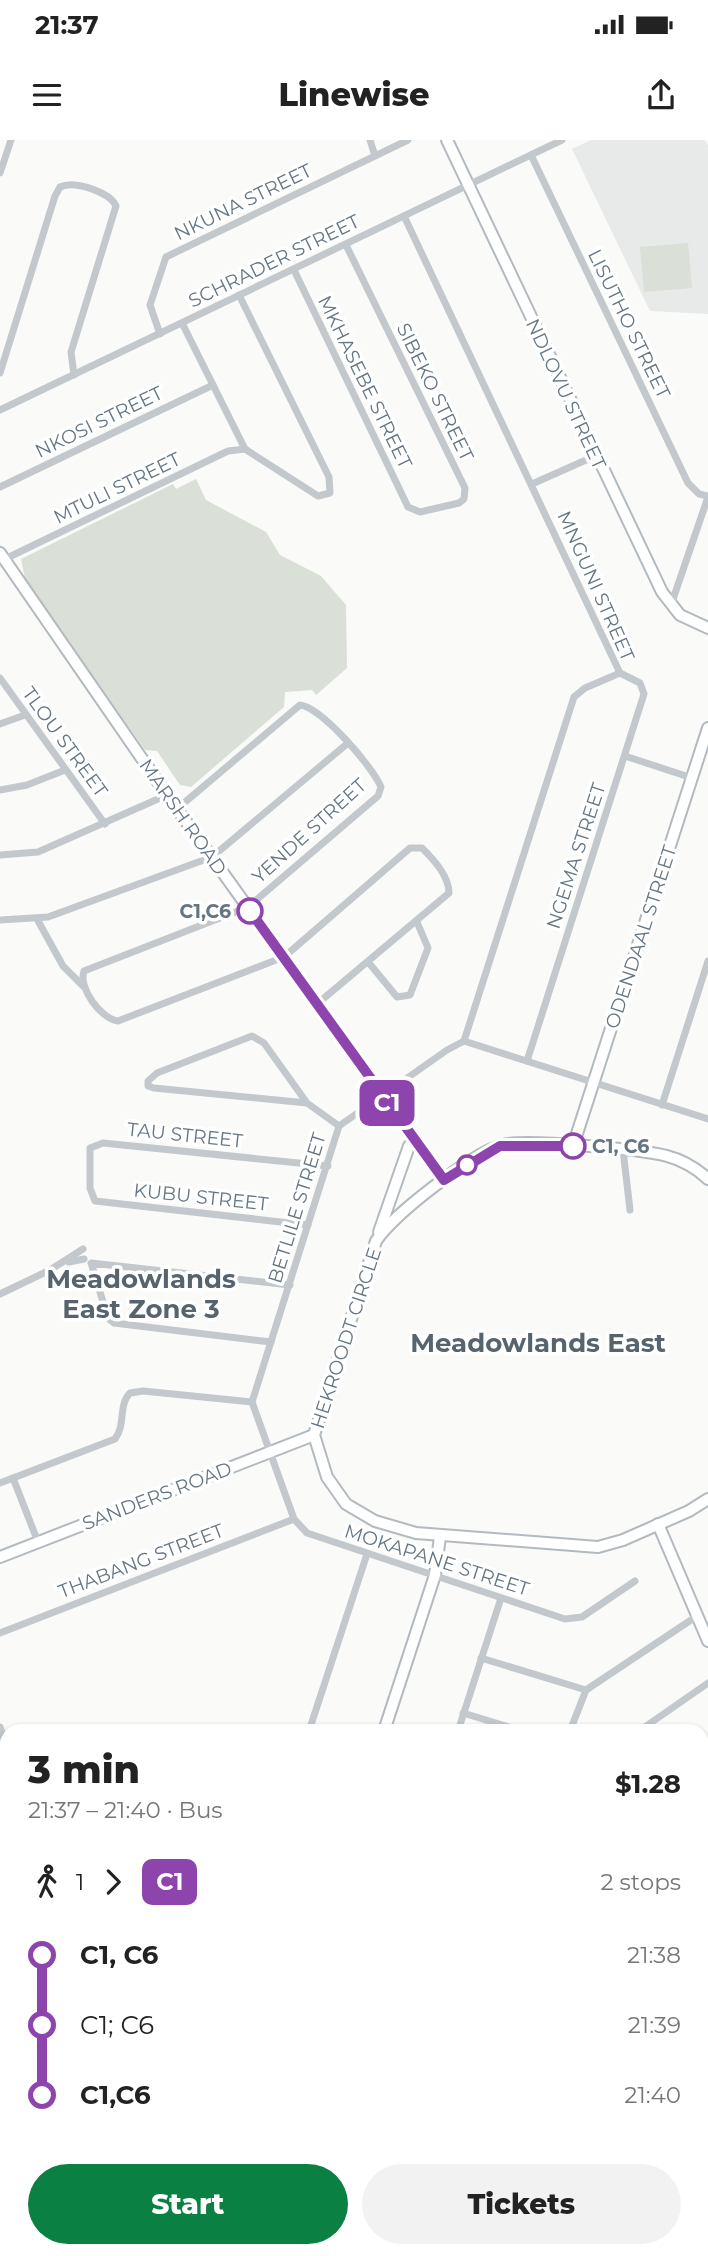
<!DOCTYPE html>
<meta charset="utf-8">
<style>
body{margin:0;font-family:Montserrat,sans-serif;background:#f2f2f2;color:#222;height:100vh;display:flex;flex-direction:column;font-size:26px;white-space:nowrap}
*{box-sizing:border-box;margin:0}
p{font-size:23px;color:#767676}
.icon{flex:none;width:38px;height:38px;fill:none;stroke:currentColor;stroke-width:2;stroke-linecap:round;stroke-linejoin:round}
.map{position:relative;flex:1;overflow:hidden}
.side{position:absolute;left:0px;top:1584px;width:709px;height:534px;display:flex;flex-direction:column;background:#fff;border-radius:21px 21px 0 0;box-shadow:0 2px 5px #0004}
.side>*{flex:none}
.badge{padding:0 14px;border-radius:10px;font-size:24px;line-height:46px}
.map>.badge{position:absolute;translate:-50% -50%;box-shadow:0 0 0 4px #fff}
.legs{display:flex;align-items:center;gap:10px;height:77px;padding:0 28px;font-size:23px}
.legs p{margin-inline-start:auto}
.headline{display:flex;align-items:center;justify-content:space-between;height:119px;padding:0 28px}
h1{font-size:38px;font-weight:800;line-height:52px}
.primary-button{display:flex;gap:14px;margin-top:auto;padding:14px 28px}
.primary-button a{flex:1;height:80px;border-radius:42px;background:#0b8043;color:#fff;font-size:28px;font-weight:800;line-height:80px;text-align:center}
.primary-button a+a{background:#f2f2f2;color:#222}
ul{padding:0 28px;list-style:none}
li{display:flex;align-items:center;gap:24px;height:70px;font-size:26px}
li i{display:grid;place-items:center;width:10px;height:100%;margin:0 9px;background:currentColor}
li i::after{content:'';width:18px;height:18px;margin:-9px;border:5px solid;border-radius:50%;background:#fff}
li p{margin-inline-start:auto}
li:first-child i{background:linear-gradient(#0000 50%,currentColor 0)}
li:last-child i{background:linear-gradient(currentColor 50%,#0000 0)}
.status{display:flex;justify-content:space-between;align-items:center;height:49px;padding:0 35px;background:#fff;direction:ltr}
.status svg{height:19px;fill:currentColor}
header{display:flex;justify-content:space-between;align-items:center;height:91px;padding:0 28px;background:#fff;font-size:32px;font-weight:800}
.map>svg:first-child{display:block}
.built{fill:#e8e9e9}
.grass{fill:#dadfd7}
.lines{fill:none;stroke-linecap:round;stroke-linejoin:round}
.secondary-casing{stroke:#b3babf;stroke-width:14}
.street{stroke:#c3c8cc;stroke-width:7}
.secondary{stroke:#fff;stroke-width:10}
.line-1-casing{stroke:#fff;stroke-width:16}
.line-1{stroke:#8e44ad;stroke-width:10}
.stop-1-dot{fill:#fff;stroke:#8e44ad;stroke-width:3.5}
.labels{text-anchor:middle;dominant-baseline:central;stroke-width:7;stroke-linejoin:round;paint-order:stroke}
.street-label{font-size:19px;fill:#657683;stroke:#fff}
.stop-label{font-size:19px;font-weight:bold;fill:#657683;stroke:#fff;text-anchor:end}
.district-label{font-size:26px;font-weight:bold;fill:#57646e;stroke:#fff}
</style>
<div class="status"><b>21:37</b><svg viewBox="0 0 49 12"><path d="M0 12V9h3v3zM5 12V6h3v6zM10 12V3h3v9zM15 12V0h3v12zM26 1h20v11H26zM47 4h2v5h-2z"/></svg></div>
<header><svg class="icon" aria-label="menu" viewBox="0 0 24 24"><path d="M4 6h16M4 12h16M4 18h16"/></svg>Linewise<svg class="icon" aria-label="share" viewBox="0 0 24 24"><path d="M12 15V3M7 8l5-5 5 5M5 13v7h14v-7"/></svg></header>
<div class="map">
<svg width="708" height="2116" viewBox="0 0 708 2116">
<rect width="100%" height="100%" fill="#fafaf8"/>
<!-- built -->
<g class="built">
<path d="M591 0H704L708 5V174L650 171 572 9Z"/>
<path d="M3 2021 7 2026V2110L17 2111 15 2116H0V2022Z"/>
</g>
<!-- grass -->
<g class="grass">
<path d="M688 103 692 148 644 152 640 107Z"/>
<path d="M196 339 206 360 266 392 280 415 321 436 346 465 347 528 316 555 312 550 285 552 284 567 191 647 180 645 157 611 145 610 26 443 21 419 173 344 176 349Z"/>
</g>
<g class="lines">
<defs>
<g id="secondary">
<path d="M447 0 662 452 680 475 708 488"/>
<path d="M0 413 167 655 444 1040"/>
<path d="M573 1006 708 588"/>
<path d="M708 1039C696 1028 682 1020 667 1016 641 1009 526 999 502 1005 472 1014 392 1075 376 1101L314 1295 327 1337 346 1364 375 1381 416 1393 598 1407 623 1400 689 1371 708 1359"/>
<path d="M379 1092 409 1006 415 1001"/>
<path d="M658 1384 708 1501"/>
<path d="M0 1417 314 1295"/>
<path d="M384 1591 435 1435 440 1397"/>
<path d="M0 1863 7 1866"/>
<path d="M0 1874 7 1877"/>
<path d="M591 2110 605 2116"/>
<path d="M620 2110 634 2116"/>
<path d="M214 2116 216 2110"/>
</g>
</defs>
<!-- secondary casing -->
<use href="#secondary" class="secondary-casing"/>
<!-- street -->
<g class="street">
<path d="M370 0 375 16"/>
<path d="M531 15 688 343 699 354 708 356"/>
<path d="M0 33 11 0"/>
<path d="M404 76 620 533"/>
<path d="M294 130 408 367 420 372 459 363 464 359 465 348 346 105"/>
<path d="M239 155 329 337 330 353 318 356 245 309"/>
<path d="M182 183 245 309"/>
<path d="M160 194 150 165 166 117 408 0"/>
<path d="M0 233 55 56 60 47C74 40 110 52 116 66L71 212 74 235"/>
<path d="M0 270 562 0"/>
<path d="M532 344 595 316"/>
<path d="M0 347 213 245"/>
<path d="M5 419 228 311 245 309"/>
<path d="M671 465 708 357"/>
<path d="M0 538 105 684"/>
<path d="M0 584 25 575"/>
<path d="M625 616 692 638"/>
<path d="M0 650 27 645 65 630"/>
<path d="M178 668 300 565C321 567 373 627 381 647L378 656 248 767 84 831C78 848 101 879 118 881L284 817 410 708H422C434 720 449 736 449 753L317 864"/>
<path d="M0 715 38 712 167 655"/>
<path d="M37 779 63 826 83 846"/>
<path d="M0 780 48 777 212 717 348 603"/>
<path d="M369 823 397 857 410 855 428 808 417 782"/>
<path d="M464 901 574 557 585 548 620 533"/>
<path d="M527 921 644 554 640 543 620 533"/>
<path d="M307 963 264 903 252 896 157 933 148 941V946L154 948 307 963 339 986"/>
<path d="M662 965 708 821"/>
<path d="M623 1010 630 1070"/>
<path d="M308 1085 95 1061 90 1048V1008L103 1003 328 1026"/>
<path d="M69 1122 84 1119"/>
<path d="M0 1154 50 1130 83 1109"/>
<path d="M271 1202 114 1183 108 1178 91 1123 290 1145"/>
<path d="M13 1338 38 1402"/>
<path d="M0 1343 115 1299C126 1285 118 1265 130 1253L143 1251 252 1262"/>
<path d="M635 1441 582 1477 565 1479 307 1393 294 1379 252 1262 339 986 447 910 464 901 708 979"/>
<path d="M0 1493 294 1379"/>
<path d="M481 1518 586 1550"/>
<path d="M586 1550 697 1476"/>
<path d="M463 1573 522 1591"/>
<path d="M0 1587 7 1607"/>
<path d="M309 1591 367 1414"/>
<path d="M458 1591 501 1458"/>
<path d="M570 1591 586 1550"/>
<path d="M639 1591 708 1543"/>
<path d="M0 1622 7 1615"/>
<path d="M702 1623 708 1618"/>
<path d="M0 1687 7 1684"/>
<path d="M702 1695 708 1690"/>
<path d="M0 1723 7 1726"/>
<path d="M702 1771 708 1766"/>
<path d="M0 1791 7 1794"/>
<path d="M702 1846 708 1841"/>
<path d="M0 1945 7 1947"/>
<path d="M0 2010 7 2006"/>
<path d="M702 2010 708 2012"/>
<path d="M702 2033 708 2018"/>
<path d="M702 2074 708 2077"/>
<path d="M182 2110 199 2116"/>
<path d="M359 2110 362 2116"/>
<path d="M411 2110 425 2116"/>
<path d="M19 2116 21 2110"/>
<path d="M288 2116 290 2110"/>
<path d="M668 2116 670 2110"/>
</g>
<!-- secondary -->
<use href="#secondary" class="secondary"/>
</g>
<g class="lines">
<defs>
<path id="line-1" d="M250 771 444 1040 500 1006H573"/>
</defs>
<!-- line-1 casing -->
<use href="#line-1" class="line-1-casing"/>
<!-- line-1 -->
<use href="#line-1" class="line-1"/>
</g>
<!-- markers -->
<g class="stop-1-dot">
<circle cx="250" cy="771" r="12"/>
<circle cx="573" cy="1006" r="12"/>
<circle cx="467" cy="1025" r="9"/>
</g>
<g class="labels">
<!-- street labels -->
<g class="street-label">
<text transform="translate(243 62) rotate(-26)">NKUNA STREET</text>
<text transform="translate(274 121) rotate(-26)">SCHRADER STREET</text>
<text transform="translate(629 184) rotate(64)">LISUTHO STREET</text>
<text transform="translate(365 242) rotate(64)">MKHASEBE STREET</text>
<text transform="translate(435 252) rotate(64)">SIBEKO STREET</text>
<text transform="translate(566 254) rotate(65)">NDLOVU STREET</text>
<text transform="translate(99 282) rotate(-26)">NKOSI STREET</text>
<text transform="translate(117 348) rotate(-26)">MTULI STREET</text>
<text transform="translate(596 446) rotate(66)">MNGUNI STREET</text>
<text transform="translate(65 602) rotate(54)">TLOU STREET</text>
<text transform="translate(183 677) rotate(55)">MARSH ROAD</text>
<text transform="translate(309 691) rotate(-42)">YENDE STREET</text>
<text transform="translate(576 716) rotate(-72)">NGEMA STREET</text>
<text transform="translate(641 797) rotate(-72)">ODENDAAL STREET</text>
<text transform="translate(185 995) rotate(6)">TAU STREET</text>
<text transform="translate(201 1057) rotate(6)">KUBU STREET</text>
<text transform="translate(297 1068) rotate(-73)">BETLILE STREET</text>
<text transform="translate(346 1198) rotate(-72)">HEKROODT CIRCLE</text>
<text transform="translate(157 1356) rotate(-21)">SANDERS ROAD</text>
<text transform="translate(437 1420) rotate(18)">MOKAPANE STREET</text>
<text transform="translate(141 1421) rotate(-21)">THABANG STREET</text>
</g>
<!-- stop labels -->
<g class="stop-label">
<text x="231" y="771">C1,C6</text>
<text x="592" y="1006" text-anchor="start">C1, C6</text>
</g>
<!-- district labels -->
<g class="district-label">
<text x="141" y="1139">Meadowlands<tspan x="141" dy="30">East Zone 3</tspan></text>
<text x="538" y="1203">Meadowlands East</text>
</g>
</g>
</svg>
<b class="badge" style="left:387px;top:963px;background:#8e44ad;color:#fff">C1</b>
<section class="side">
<div class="headline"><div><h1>3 min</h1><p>21:37 – 21:40 · Bus</p></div><b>$1.28</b></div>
<div class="legs"><svg class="icon" aria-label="walk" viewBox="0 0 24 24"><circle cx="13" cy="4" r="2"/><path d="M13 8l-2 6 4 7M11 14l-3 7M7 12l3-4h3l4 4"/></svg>1<svg class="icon" aria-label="forward" viewBox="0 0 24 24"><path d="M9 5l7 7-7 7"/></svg><b class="badge" style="background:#8e44ad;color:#fff">C1</b><p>2 stops</p></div>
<ul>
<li><i style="color:#8e44ad"></i><b>C1, C6</b><p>21:38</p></li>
<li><i style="color:#8e44ad"></i><span>C1; C6</span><p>21:39</p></li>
<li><i style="color:#8e44ad"></i><b>C1,C6</b><p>21:40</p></li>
</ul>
<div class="primary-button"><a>Start</a><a>Tickets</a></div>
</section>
</div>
